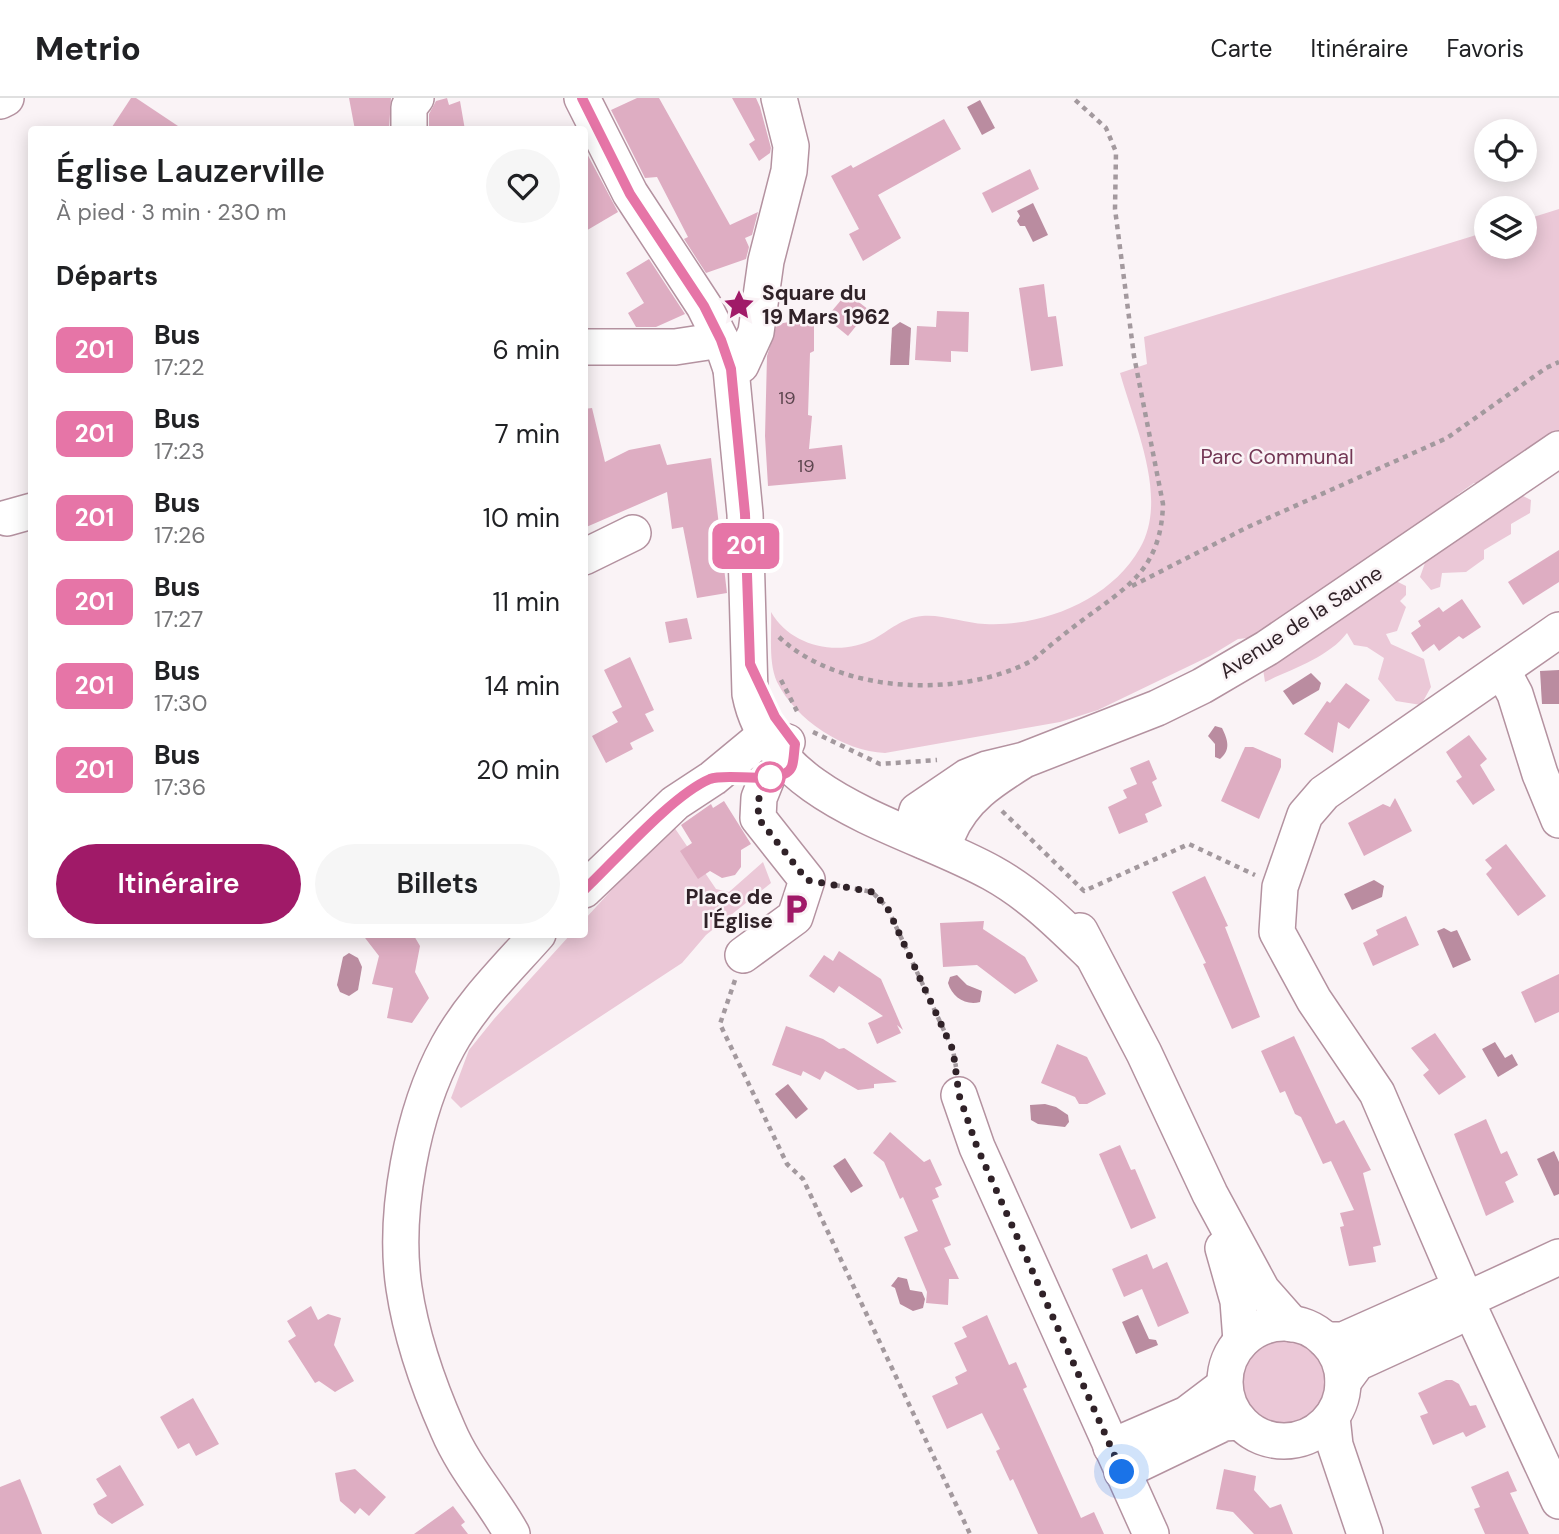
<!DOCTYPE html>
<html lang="fr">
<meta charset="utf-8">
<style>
body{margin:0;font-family:"DM Sans",sans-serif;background:#f6f6f6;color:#202124;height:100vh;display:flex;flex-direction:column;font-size:26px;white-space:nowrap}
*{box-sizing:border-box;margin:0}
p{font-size:23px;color:#757577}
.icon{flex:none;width:38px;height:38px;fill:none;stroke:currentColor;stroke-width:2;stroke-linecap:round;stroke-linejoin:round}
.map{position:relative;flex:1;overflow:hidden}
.side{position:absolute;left:28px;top:28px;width:560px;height:812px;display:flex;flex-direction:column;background:#fff;border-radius:7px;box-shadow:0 4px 18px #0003}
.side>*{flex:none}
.badge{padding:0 14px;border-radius:10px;font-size:24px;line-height:46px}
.tools{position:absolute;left:1474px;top:21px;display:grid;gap:14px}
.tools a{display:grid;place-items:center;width:63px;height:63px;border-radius:50%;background:#fff;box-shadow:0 4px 18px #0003;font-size:35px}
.you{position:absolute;width:35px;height:35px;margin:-18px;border:5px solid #fff;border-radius:50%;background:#1a73e8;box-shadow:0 0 0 10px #1a73e833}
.map>.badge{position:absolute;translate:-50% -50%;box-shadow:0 0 0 4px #fff}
h2{padding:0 28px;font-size:26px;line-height:63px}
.round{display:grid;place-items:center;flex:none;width:74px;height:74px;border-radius:37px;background:#f6f6f6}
.summary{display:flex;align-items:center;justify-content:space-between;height:119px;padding:0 28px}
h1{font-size:33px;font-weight:600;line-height:52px}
.primary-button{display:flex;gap:14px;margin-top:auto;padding:14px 28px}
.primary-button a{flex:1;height:80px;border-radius:42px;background:#a01a68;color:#fff;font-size:28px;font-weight:600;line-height:80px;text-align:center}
.primary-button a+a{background:#f6f6f6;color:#202124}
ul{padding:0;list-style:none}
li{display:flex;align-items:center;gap:21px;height:84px;padding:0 28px}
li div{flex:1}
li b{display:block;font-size:26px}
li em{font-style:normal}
li .badge{min-width:77px;font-weight:700;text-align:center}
header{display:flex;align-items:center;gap:42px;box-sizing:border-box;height:98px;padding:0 35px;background:#fff;border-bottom:2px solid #e0e0e0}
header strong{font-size:33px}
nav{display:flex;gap:38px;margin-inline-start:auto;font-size:24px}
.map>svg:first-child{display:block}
.green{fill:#ebc8d7}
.water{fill:#ba8ca0}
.building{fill:#deadc2}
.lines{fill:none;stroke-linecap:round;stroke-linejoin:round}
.minor-casing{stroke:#b492a0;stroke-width:38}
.path{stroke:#a3999e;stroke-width:4.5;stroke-dasharray:5 5;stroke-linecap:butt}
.minor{stroke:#fff;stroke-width:35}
.line-casing{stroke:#fff;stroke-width:16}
.line{stroke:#e675a7;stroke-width:10}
.walk{stroke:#302228;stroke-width:7;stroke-dasharray:0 12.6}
.stop-dot{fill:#fff;stroke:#e675a7;stroke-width:3.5}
.labels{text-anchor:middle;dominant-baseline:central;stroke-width:5;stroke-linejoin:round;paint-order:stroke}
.number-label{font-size:18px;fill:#5c454e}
.poi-label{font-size:21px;font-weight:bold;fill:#302228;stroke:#faf3f6;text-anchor:start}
.park-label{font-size:21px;fill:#723654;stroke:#faf3f6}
.street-label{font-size:21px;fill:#302228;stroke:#faf3f6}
</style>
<header>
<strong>Metrio</strong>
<nav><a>Carte</a><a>Itinéraire</a><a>Favoris</a></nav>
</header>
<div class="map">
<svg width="1559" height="1436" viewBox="0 0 1559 1436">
<rect width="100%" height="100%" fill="#faf3f6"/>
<!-- green -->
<g class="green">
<path d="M1559 111V339L1529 349 1516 358 1512 379 1489 388 1474 385 1457 397 1477 417 1503 411 1505 401 1513 393 1531 402 1530 415 1511 426V436L1484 452V461L1466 474 1442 475 1440 489 1431 492 1420 479 1426 462 1392 481 1406 488V497L1400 503 1406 509 1397 533 1386 536 1391 546 1424 561 1431 589 1421 607 1396 603 1378 581 1384 560 1367 549 1354 547 1347 535C1329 559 1292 571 1265 584L1258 539 1238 541 1210 558 1098 612 1060 624 885 655C843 653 796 622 777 584 768 564 772 535 771 514 791 549 839 559 874 541 890 532 902 520 922 518 942 516 964 525 985 526 1042 529 1111 502 1140 450 1169 400 1134 326 1120 275L1147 266 1144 239 1486 134V149H1524V122Z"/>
<path d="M672 726 716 791 729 794 763 764 771 785 706 837 682 865 461 1010 451 1000 469 952 494 921 570 837 584 836 585 821Z"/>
<circle cx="1283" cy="1285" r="43"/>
</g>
<!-- water -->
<g class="water">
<path d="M980 2 995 30 982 37 967 9Z"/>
<path d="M1033 105 1048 137 1033 144 1025 128H1020L1017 123 1020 118 1017 113Z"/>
<path d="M900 224 911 230 909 267H890L892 230Z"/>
<path d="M1559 572V606H1542L1540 573Z"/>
<path d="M1311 575 1321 585 1319 592 1293 607 1283 593Z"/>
<path d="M1215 628 1222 630C1228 642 1231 652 1220 661L1215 659V646L1208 638Z"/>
<path d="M1374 782 1384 788 1382 799 1352 812 1344 796Z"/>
<path d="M1444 830 1451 834 1457 832 1471 862 1453 870 1437 833Z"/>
<path d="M349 855 358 860 362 869 358 892 349 898 340 894 337 887 343 859Z"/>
<path d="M957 877 967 887 982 893 980 904C966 908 952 899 948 885L950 879Z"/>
<path d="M1495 944 1505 960 1512 956 1518 967 1498 979 1482 951Z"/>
<path d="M788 986 808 1011 796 1021 775 996Z"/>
<path d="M1045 1006 1056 1009 1068 1017 1069 1024 1065 1029 1038 1026 1031 1022 1030 1007Z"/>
<path d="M1554 1053 1559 1064V1096L1554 1098 1537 1061Z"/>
<path d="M845 1060 863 1088 851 1095 833 1068Z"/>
<path d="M898 1179 907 1181 910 1192 922 1194 925 1201 923 1210 913 1213 900 1206 895 1190 891 1188Z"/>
<path d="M1138 1217 1149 1241 1156 1242 1158 1247 1136 1256 1122 1224Z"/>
</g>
<!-- building -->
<g class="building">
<path d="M131 0H136L184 32H110Z"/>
<path d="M349 0H391L389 32H355Z"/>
<path d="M447 0 449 7 460 3 465 32H429V16L436 3Z"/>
<path d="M637 0H659L730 127 758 114 752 137 745 140 749 149 746 161 706 175 684 141 688 139 657 79 645 80 611 12Z"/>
<path d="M732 0H756L760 9 771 50 770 55 759 63 749 46 755 42Z"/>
<path d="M944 21 961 51 878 97 901 140 863 163 849 136 859 131 831 78 851 67 853 70Z"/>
<path d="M584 50 618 114 584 134Z"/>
<path d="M1030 71 1039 91 992 115 982 95Z"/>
<path d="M649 161 685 216 656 229H636L628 215 644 205 626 175Z"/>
<path d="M1044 186 1048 219 1056 218 1063 268 1031 273 1019 190Z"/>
<path d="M847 195 869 212 848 238 826 220Z"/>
<path d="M937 213 969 214 968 254 951 253V264L915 262 917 228 936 229Z"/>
<path d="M814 220V253L810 255 808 317 812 318 809 351 842 347 846 381 768 388 765 338 767 258 777 226Z"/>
<path d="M592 310 605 364 629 352 660 346 667 367 711 360 727 495 697 500 683 429 672 431 667 394 584 430V311Z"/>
<path d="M1559 452V484L1523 507 1508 484Z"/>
<path d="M1462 501 1481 529 1463 541 1459 538 1439 553 1434 546 1423 554 1411 535 1421 528 1418 523 1439 509 1443 514Z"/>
<path d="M687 520 692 541 669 545 665 524Z"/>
<path d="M630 559 654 612 645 616 654 633 630 645 633 651 606 665 592 638 618 624 612 614 622 609 604 572Z"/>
<path d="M1346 585 1370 602 1349 631 1338 624 1333 655 1304 636 1327 603 1330 605Z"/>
<path d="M1469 637 1487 661 1480 667 1495 692 1473 707 1456 683 1462 679 1446 654Z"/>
<path d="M1245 649H1253L1281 661V669L1259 721 1221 703Z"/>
<path d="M1149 662 1157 681 1152 684 1162 708 1145 716 1148 724 1119 736 1108 709 1127 700 1123 692 1137 686 1130 670Z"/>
<path d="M1395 700 1412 733 1364 758 1348 725 1383 706 1390 709Z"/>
<path d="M724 703 751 746 741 752V769L735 777 722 780 710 773 698 781 680 753 692 745 681 727 711 706 713 710Z"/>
<path d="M1506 746 1546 798 1518 818 1486 776 1492 770 1485 762Z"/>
<path d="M1205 778 1228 828 1225 829 1260 919 1232 931 1203 866 1206 865 1172 794Z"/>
<path d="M1406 818 1419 847 1373 868 1363 845 1378 837 1376 832Z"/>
<path d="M984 823 983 831 1025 859 1038 883 1015 896 977 867 943 869 940 825Z"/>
<path d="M362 836H413L420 848 415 874 429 900 412 925 387 920 393 890 372 886 379 858Z"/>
<path d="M839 853 881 881 903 932 897 927 901 935 877 946 868 925 883 918 839 888 834 895 809 878 824 857 833 863Z"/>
<path d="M1559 876V914L1535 925 1521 894Z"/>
<path d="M786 928 823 941 839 951 844 950 897 984 874 986V990L858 992 825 973 820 982 803 973 801 978 772 967Z"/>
<path d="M1435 935 1466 979 1439 997 1423 977 1429 972 1411 950Z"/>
<path d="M1294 938 1336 1026 1344 1022 1371 1072 1363 1075 1381 1147 1373 1149 1376 1164 1349 1168 1340 1129 1344 1128 1340 1115 1354 1112 1331 1063 1323 1066 1301 1019 1295 1016 1285 993 1280 995 1261 953Z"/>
<path d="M1057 946 1087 959 1106 996 1087 1006H1079L1075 999 1041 985Z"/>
<path d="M1486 1021 1501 1056 1507 1053 1518 1077 1505 1084 1514 1104 1486 1118 1454 1036Z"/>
<path d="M890 1034 924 1064 930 1061 942 1087 935 1090 939 1099 932 1102 951 1147 944 1150 959 1181H949L948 1207 926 1205 927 1194 904 1139 918 1133 903 1099 900 1101 884 1064 873 1055Z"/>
<path d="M1120 1047 1131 1072 1135 1071 1156 1120 1131 1131 1099 1056Z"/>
<path d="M1147 1156 1153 1171 1167 1164 1189 1215 1158 1229 1142 1191 1124 1199 1112 1171Z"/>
<path d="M311 1208 318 1222 328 1216 341 1220 334 1247 354 1283 335 1294 319 1283 315 1285 288 1243 296 1238 287 1223Z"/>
<path d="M987 1217 1009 1267 1016 1264 1027 1289 1023 1291 1081 1420 1094 1414 1104 1436H1038L1013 1381 1010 1383 996 1353 1000 1351 982 1315 947 1331 932 1298 958 1286 955 1279 967 1273 954 1245 967 1239 962 1229Z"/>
<path d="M1446 1282H1452L1459 1286 1470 1308 1476 1307 1486 1329 1466 1339 1463 1334 1433 1347 1420 1318 1428 1315 1418 1295Z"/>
<path d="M193 1300 219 1346 196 1358 189 1345 178 1351 160 1319Z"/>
<path d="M120 1367 144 1407 112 1426 98 1416 93 1406 107 1398 96 1381Z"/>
<path d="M355 1371 386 1399 369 1418 360 1410 355 1416 340 1403 335 1375Z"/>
<path d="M1224 1371 1256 1378 1254 1392 1270 1410 1281 1406 1293 1436H1254L1233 1414 1216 1411Z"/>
<path d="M1508 1373 1517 1393 1510 1395 1529 1436H1485L1474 1411 1480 1409 1471 1389Z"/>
<path d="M20 1381 28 1400 42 1436H0V1389Z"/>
<path d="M453 1408 465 1424 461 1427 468 1436H414Z"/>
</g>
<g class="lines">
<defs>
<g id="minor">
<path d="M582 0 630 95 704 208 721 242 731 271 745 416 750 596C771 703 910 729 992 775 1030 796 1059 825 1090 855"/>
<path d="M0 3 6 0"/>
<path d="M409 32V9L416 0"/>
<path d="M584 249H675L721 242"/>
<path d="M731 271 741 267 756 234 766 163 789 73 791 48 779 0"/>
<path d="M7 420 32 413"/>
<path d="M584 459 633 435"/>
<path d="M1559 532 1324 695 1305 717 1280 789 1277 834 1314 902 1377 995 1466 1202 1559 1403"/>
<path d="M1502 572 1515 596 1540 676 1559 722"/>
<path d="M1024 662C992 682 963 700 948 736L924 743 915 720 917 713 967 679 987 671 1024 662 1157 610 1202 588 1267 550 1559 351"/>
<path d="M584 792 675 705 713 680 765 637 787 644"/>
<path d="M1080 833 1144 955 1210 1096 1262 1192 1292 1226"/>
<path d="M743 857 795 819 807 782 758 720 759 700 767 680"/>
<path d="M959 997 977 1049 1151 1436"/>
<path d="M1223 1150 1238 1203 1241 1243"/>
<circle cx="1284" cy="1284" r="59"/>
<path d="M1325 1242H1343L1444 1197 1466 1202"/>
<path d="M1343 1284 1357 1265 1453 1221 1466 1202 1559 1159"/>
<path d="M1332 1319 1335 1347 1365 1436"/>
<path d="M1111 1349 1187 1316 1224 1288"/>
<path d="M1122 1374 1224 1325 1240 1324"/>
<path d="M512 1436C492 1400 464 1370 448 1332 429 1289 411 1237 404 1190 393 1116 412 1014 448 948 471 906 506 872 538 836"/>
</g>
</defs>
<!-- minor casing -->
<use href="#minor" class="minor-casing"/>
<!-- path -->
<g class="path">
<path d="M1132 488 1248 429 1447 340 1546 270 1559 264"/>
<path d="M779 539C839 596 962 601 1033 562 1048 549 1064 536 1080 524 1127 489 1161 472 1163 406L1134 258 1115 111 1116 54 1106 30 1073 0"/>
<path d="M781 582 799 617"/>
<path d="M813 634 880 666 937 662"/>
<path d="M1002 713 1084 793 1189 746 1255 777"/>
<path d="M835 787 872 794 887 809 953 952 956 969"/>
<path d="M735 882 720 926 787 1066 803 1081 970 1436"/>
</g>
<!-- minor -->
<use href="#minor" class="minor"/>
</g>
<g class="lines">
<defs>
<path id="line" d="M582 0 630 96 704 208 721 242 731 271 745 416 750 566 775 619 795 646C794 653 794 662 792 668 785 689 728 674 710 681 672 697 616 762 584 792"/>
</defs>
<!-- line casing -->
<use href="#line" class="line-casing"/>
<!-- line -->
<use href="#line" class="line"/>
<!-- walk -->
<path class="walk" d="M770 679 767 680 759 700 758 720 807 782 872 794 887 809 953 952 959 997 977 1049 1122 1374"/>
</g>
<!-- icons -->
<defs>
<symbol id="sight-bare" viewBox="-9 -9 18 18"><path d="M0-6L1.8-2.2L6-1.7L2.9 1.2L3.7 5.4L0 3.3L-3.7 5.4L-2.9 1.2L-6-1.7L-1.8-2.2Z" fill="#a01a68" stroke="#faf3f6" stroke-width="2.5" paint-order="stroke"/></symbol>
<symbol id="parking-bare" viewBox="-9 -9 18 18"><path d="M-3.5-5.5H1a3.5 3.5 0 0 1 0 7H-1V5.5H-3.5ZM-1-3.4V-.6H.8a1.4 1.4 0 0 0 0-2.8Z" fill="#a01a68" stroke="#faf3f6" stroke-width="2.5" paint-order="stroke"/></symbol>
</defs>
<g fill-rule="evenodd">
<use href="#sight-bare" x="717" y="185" width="44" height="44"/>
<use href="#parking-bare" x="774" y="789" width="44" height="44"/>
</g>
<!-- markers -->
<circle class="stop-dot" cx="770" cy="679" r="14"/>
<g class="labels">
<!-- number labels -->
<g class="number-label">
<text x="787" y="300">19</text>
<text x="806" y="368">19</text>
</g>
<!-- poi labels -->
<g class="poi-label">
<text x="762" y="195">Square du<tspan x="762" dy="24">19 Mars 1962</tspan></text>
<text x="773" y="799" text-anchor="end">Place de<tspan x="773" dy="24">l'Église</tspan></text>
</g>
<!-- park labels -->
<g class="park-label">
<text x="1277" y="359">Parc Communal</text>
</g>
<!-- street labels -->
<g class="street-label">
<text transform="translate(1301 524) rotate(-33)">Avenue de la Saune</text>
</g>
</g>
</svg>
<div class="tools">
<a><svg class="icon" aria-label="locate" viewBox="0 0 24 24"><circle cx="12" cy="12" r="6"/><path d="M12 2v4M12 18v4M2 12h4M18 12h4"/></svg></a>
<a><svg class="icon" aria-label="layers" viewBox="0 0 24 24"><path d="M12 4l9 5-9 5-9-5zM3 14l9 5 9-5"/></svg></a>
</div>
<div class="you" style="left:1122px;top:1374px"></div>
<b class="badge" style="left:746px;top:448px;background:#e675a7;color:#fff">201</b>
<section class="side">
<div class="summary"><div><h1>Église Lauzerville</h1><p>À pied · 3 min · 230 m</p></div><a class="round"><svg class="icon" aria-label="heart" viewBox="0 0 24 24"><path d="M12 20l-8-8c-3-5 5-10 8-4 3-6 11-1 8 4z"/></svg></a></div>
<h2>Départs</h2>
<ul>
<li><span class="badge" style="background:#e675a7;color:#fff">201</span><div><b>Bus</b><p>17:22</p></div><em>6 min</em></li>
<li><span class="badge" style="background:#e675a7;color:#fff">201</span><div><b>Bus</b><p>17:23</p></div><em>7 min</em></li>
<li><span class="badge" style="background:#e675a7;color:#fff">201</span><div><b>Bus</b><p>17:26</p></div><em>10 min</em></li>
<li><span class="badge" style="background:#e675a7;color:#fff">201</span><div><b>Bus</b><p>17:27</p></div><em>11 min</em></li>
<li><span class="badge" style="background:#e675a7;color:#fff">201</span><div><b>Bus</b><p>17:30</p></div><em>14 min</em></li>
<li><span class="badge" style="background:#e675a7;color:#fff">201</span><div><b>Bus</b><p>17:36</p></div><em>20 min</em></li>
</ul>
<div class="primary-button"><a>Itinéraire</a><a>Billets</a></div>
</section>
</div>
